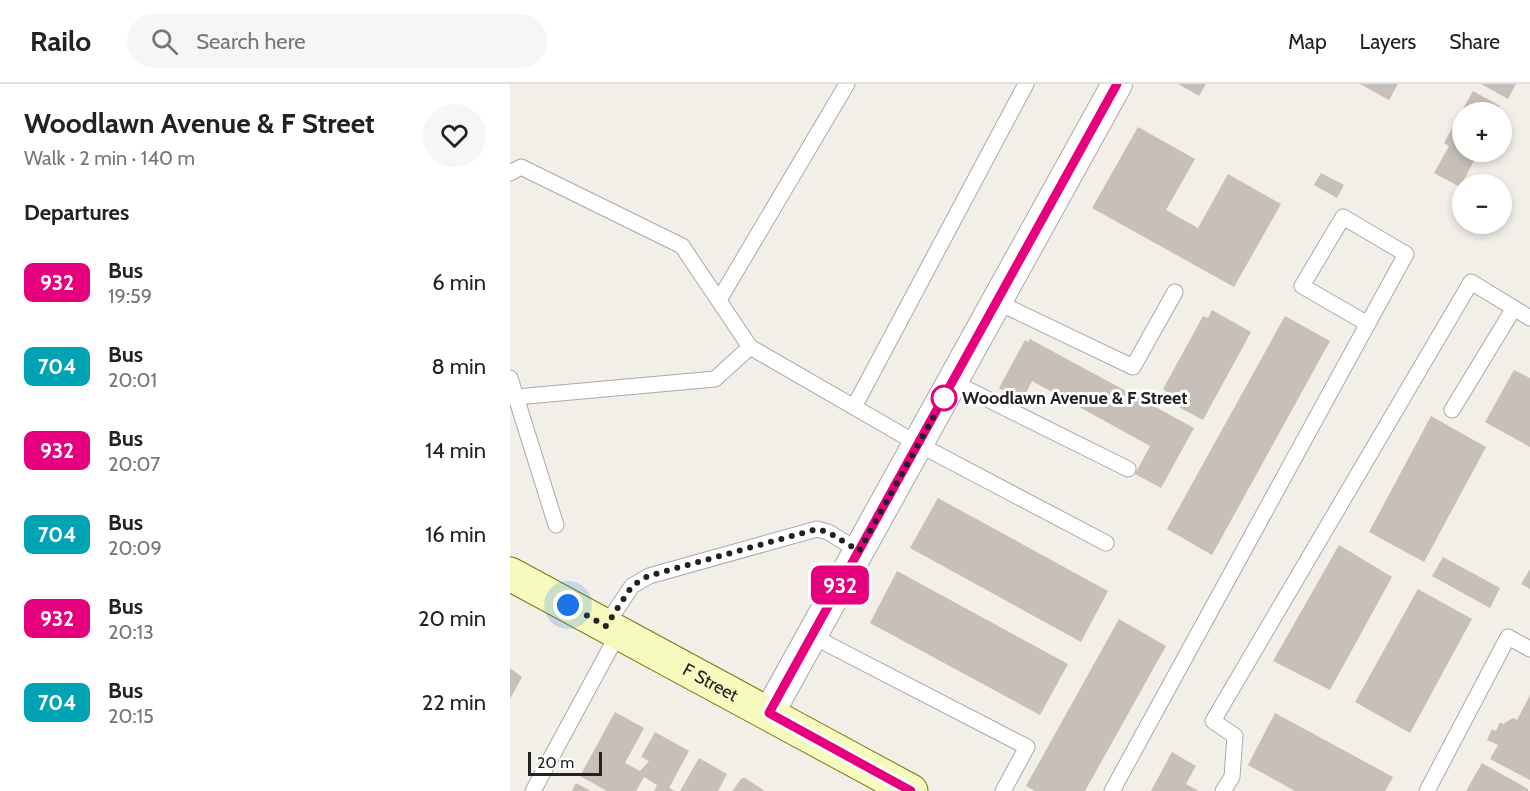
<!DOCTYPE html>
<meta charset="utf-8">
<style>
body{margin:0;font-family:Cabin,sans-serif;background:#f6f6f6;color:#222;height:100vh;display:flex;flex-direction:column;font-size:22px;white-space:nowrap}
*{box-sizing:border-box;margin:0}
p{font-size:20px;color:#767676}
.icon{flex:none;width:33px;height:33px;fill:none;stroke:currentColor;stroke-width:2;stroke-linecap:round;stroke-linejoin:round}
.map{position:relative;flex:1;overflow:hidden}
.sheet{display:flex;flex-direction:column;background:#fff;width:510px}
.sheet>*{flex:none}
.badge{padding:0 12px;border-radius:9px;font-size:21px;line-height:39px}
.tools{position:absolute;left:942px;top:18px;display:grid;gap:12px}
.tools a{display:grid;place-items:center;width:60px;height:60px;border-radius:50%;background:#fff;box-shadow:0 3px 9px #0003;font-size:30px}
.scale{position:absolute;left:18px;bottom:15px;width:74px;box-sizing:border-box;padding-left:6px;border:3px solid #222;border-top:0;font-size:16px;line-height:21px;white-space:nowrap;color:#222;-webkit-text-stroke:4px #fff;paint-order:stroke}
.you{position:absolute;width:30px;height:30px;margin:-15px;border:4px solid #fff;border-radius:50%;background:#1a73e8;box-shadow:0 0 0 9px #1a73e833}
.map>.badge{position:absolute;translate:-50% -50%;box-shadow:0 0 0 3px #fff}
h2{padding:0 24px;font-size:22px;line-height:54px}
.round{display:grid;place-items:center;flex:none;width:63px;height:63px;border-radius:32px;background:#f6f6f6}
.headline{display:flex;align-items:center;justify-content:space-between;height:102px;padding:0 24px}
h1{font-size:28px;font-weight:700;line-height:45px}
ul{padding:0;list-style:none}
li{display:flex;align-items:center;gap:18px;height:84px;padding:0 24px}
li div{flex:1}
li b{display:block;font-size:22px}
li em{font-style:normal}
li .badge{min-width:66px;font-weight:700;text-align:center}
header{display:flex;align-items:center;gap:36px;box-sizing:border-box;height:84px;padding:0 30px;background:#fff;border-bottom:2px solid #e0e0e0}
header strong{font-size:28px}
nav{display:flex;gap:33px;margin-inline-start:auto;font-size:21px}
.search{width:420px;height:54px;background:#f6f6f6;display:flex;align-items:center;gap:15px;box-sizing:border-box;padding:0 21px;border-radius:33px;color:#767676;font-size:22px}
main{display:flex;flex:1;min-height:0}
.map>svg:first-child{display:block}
.building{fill:#c7bfb8}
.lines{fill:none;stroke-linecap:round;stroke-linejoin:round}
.lane-casing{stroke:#a9a9a9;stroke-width:17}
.street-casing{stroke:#a9a9a9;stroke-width:32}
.secondary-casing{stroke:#707d05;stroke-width:35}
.lane{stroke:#fff;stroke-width:15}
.street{stroke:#fff;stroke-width:30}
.secondary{stroke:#f7fabf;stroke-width:33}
.line-casing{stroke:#fff;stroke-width:14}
.line{stroke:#e6007e;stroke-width:9}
.walk{stroke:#222;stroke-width:6;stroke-dasharray:0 10.8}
.stop-dot{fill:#fff;stroke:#e6007e;stroke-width:3}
.labels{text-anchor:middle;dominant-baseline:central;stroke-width:6;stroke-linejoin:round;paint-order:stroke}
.stop-label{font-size:18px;font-weight:bold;fill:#222;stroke:#fff;text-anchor:start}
.street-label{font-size:18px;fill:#222;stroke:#fff}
</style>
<header>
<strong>Railo</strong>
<div class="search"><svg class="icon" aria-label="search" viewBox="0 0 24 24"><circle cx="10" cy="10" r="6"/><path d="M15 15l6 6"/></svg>Search here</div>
<nav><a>Map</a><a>Layers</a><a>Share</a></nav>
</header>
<main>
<section class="sheet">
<div class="headline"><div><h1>Woodlawn Avenue &amp; F Street</h1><p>Walk · 2 min · 140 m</p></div><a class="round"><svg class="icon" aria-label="heart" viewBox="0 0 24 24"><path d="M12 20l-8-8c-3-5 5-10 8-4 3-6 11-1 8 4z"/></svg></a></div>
<h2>Departures</h2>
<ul>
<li><span class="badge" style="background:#e6007e;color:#fff">932</span><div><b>Bus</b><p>19:59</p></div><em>6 min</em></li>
<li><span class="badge" style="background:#00a3b4;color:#fff">704</span><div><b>Bus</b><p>20:01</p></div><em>8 min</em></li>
<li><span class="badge" style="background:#e6007e;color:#fff">932</span><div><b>Bus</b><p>20:07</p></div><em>14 min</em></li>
<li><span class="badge" style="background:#00a3b4;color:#fff">704</span><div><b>Bus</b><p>20:09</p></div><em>16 min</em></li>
<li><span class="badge" style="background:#e6007e;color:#fff">932</span><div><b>Bus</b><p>20:13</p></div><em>20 min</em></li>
<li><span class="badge" style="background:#00a3b4;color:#fff">704</span><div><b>Bus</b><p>20:15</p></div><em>22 min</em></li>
</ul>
</section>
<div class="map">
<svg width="1020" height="707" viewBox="0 0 1020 707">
<rect width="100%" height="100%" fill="#f2efe9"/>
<!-- building -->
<g class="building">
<path d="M668 0H696L689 12Z"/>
<path d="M850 0H888L879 16Z"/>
<path d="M971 0H1006L998 15Z"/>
<path d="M963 7 990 22 987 28H952V68H966L964 72 966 73 950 103 924 89 939 62 934 59Z"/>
<path d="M628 43 685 75 656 126 688 144 718 90 771 120 724 203 582 124Z"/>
<path d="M811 89 834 101 827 114 804 101Z"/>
<path d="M702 226 741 248 693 336 654 315 657 308 653 305 693 232 698 234Z"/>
<path d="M775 232 820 257 702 471 657 445Z"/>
<path d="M520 255 684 344 651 404 625 390 640 362 522 297 515 311 508 307 505 314 489 304 515 256 518 258Z"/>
<path d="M1004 286 1020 294V363L975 338Z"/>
<path d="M921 332 976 363 914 478 859 448Z"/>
<path d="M428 414 598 507 571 558 400 464Z"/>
<path d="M829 461 882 493 820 606 763 577Z"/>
<path d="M933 473 990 504 980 524 922 492Z"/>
<path d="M1020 485V505L1011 500Z"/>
<path d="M387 487 558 580 530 631 360 539Z"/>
<path d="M908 505 962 535 900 649 845 618Z"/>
<path d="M609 535 656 562 575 707H525L516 702Z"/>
<path d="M0 584 12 593 0 615Z"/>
<path d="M1020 611V696L980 675 988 661 977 656 982 645 986 647 990 638 993 640 1003 634 1007 636Z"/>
<path d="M105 628 134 644 115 679 130 687 139 677 131 673 145 648 179 667 159 704 165 707H144L147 701 134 693 126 707H97L70 692Z"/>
<path d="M765 629 883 693 875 707H785L738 681Z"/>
<path d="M662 668 686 682 676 700 689 707H641Z"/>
<path d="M189 674 217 690 208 707H170Z"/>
<path d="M972 679 1018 705V707H956Z"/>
<path d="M232 694H235L255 707H222Z"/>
<path d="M65 700H68L81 707H62Z"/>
</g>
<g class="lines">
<defs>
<g id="lane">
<path d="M0 89 11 83 172 162 240 263 408 360 596 459"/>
<path d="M209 216 337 0"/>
<path d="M487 218 623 283 665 208"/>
<path d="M0 294 46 441"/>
<path d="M443 298 618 385"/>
<path d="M6 313 205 295 240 263"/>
<path d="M344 323 516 0"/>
<path d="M942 326 1004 224"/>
<path d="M96 541 122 502 139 492 307 445 318 448 349 467"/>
<path d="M302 552 517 663 493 707"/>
<path d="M23 707 109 548"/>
<path d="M602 707 896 170 833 133 792 202 858 240"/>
<path d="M713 707 722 693 725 652 703 637 961 198 1020 234"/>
<path d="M917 707 998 553 1020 565"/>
</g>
<path id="street" d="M259 629 607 0"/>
<g id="secondary">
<path id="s1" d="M0 490 401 707"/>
</g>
</defs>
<!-- lane casing -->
<use href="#lane" class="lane-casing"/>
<!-- street casing -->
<use href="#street" class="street-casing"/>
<!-- secondary casing -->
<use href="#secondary" class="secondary-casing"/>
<!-- lane -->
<use href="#lane" class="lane"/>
<!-- street -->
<use href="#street" class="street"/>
<!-- secondary -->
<use href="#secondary" class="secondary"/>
</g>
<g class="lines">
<defs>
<path id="line" d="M401 707 259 629 607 0"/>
</defs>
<!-- line casing -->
<use href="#line" class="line-casing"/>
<!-- line -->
<use href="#line" class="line"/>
<!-- walk -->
<path class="walk" d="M58 521 96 542 122 502 138 492 307 445 318 448 349 467 434 314"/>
</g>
<!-- markers -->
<circle class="stop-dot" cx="434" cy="314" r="12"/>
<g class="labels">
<!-- stop labels -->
<g class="stop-label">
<text x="452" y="314">Woodlawn Avenue &amp; F Street</text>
</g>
<!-- street labels -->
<g class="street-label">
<text stroke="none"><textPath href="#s1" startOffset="228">F Street</textPath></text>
</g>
</g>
</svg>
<div class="tools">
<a>+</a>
<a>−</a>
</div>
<div class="scale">20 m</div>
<div class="you" style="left:58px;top:521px"></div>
<b class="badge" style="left:330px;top:501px;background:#e6007e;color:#fff">932</b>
</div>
</main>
